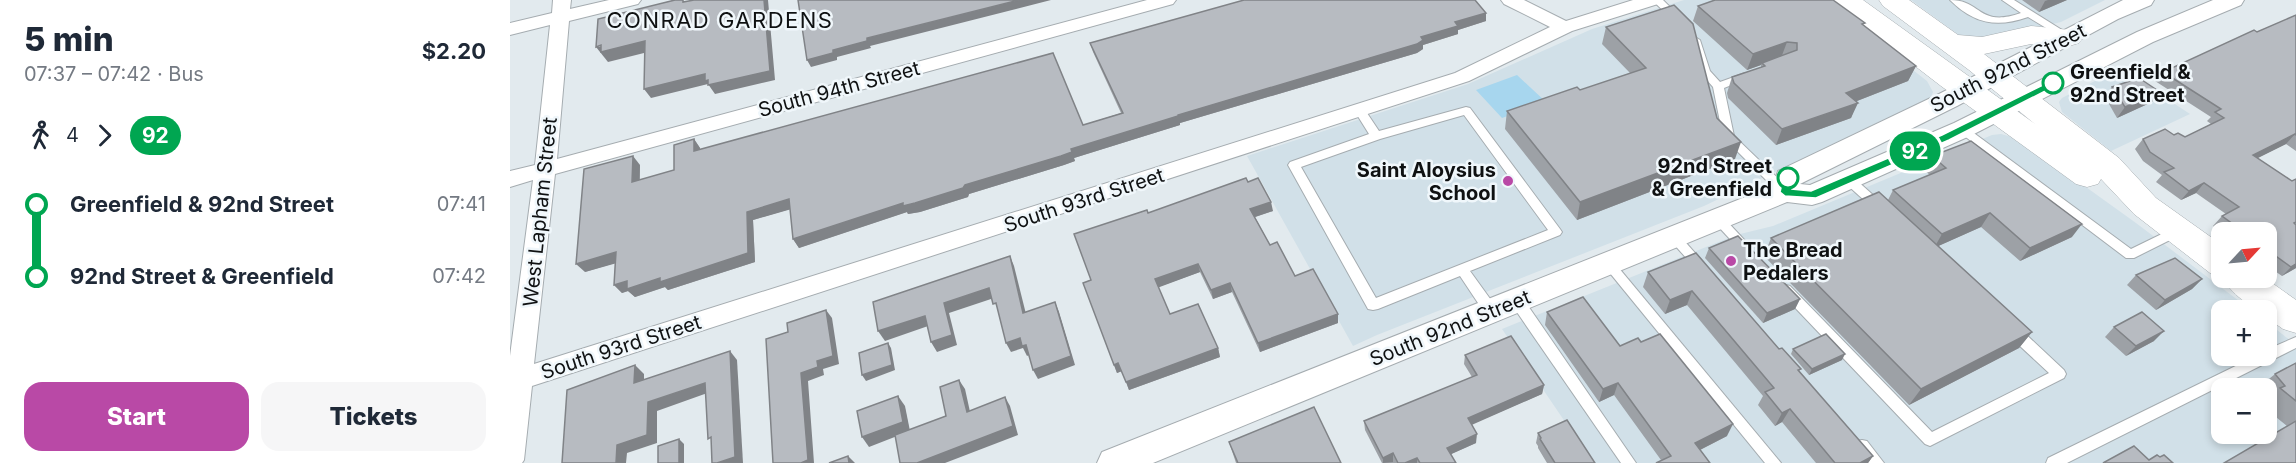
<!DOCTYPE html>
<meta charset="utf-8">
<style>
body{margin:0;font-family:Inter,sans-serif;background:#f6f6f7;color:#1f2937;height:100vh;display:flex;flex-direction:column;font-size:22px;white-space:nowrap}
*{box-sizing:border-box;margin:0}
p{font-size:20px;color:#747a83}
.icon{flex:none;width:33px;height:33px;fill:none;stroke:currentColor;stroke-width:2;stroke-linecap:round;stroke-linejoin:round}
.map{position:relative;flex:1;overflow:hidden}
.side{display:flex;flex-direction:column;background:#fff;width:510px}
.side>*{flex:none}
.badge{padding:0 12px;border-radius:20px;font-size:21px;line-height:39px}
.needle{width:39px;rotate:64deg}
.fabs{position:absolute;left:1701px;top:222px;display:grid;gap:12px}
.fabs a{display:grid;place-items:center;width:66px;height:66px;border-radius:12px;background:#fff;box-shadow:0 3px 9px #0003;font-size:30px}
.map>.badge{position:absolute;translate:-50% -50%;box-shadow:0 0 0 3px #fff}
.legs{display:flex;align-items:center;gap:9px;height:66px;padding:0 24px;font-size:20px}
.legs p{margin-inline-start:auto}
.overview{display:flex;align-items:center;justify-content:space-between;height:102px;padding:0 24px}
h1{font-size:33px;font-weight:800;line-height:45px}
.cta{display:flex;gap:12px;margin-top:auto;padding:12px 24px}
.cta a{flex:1;height:69px;border-radius:18px;background:#b949a6;color:#fff;font-size:24px;font-weight:800;line-height:69px;text-align:center}
.cta a+a{background:#f6f6f7;color:#1f2937}
ul{padding:0 24px;list-style:none}
li{display:flex;align-items:center;gap:21px;height:72px;font-size:22px}
li i{display:grid;place-items:center;width:9px;height:100%;margin:0 8px;background:currentColor}
li i::after{content:'';width:15px;height:15px;margin:-8px;border:4px solid;border-radius:50%;background:#fff}
li p{margin-inline-start:auto}
li:first-child i{background:linear-gradient(#0000 50%,currentColor 0)}
li:last-child i{background:linear-gradient(currentColor 50%,#0000 0)}
main{display:flex;flex:1;min-height:0}
.map>svg:first-child{display:block}
.built{fill:#d1e0e8;fill-rule:evenodd}
.green{fill:#a7d6ee}
.lines{fill:none;stroke-linecap:round;stroke-linejoin:round}
.service-casing{stroke:#a5acb0;stroke-width:2}
.minor-casing{stroke:#a5acb0;stroke-width:2}
.tertiary-casing{stroke:#a5acb0;stroke-width:2}
.primary-casing{stroke:#a5acb0;stroke-width:1}
.service{fill:#fff;fill-rule:evenodd}
.minor{fill:#fff;fill-rule:evenodd}
.tertiary{fill:#fff;fill-rule:evenodd}
.primary{fill:#fff;fill-rule:evenodd}
.wall{fill:#9da1a6}
.shaded-wall{fill:#808387}
.building{fill:#b7bbc1;stroke:#808387;stroke-width:1.5}
.line-1{fill:#00a651;stroke:#fff;stroke-width:1.5}
.stop-1-dot{fill:#fff;stroke:#00a651;stroke-width:3}
.poi-dot{fill:#b949a6;stroke:#f0f7fb;stroke-width:2}
.labels{text-anchor:middle;dominant-baseline:central;stroke-width:5;stroke-linejoin:round;paint-order:stroke}
.street-label{font-size:20px;fill:#0f1112;stroke:#f0f7fb}
.stop-label{font-size:20px;font-weight:bold;fill:#0f1112;stroke:#f0f7fb;text-anchor:start}
.poi-label{font-size:20px;font-weight:bold;fill:#0f1112;stroke:#f0f7fb;text-anchor:end}
.quarter-label{font-size:22px;letter-spacing:1.5px;fill:#0f1112;stroke:#f0f7fb}
</style>
<main>
<section class="side">
<div class="overview"><div><h1>5 min</h1><p>07:37 – 07:42 · Bus</p></div><b>$2.20</b></div>
<div class="legs"><svg class="icon" aria-label="walk" viewBox="0 0 24 24"><circle cx="13" cy="4" r="2"/><path d="M13 8l-2 6 4 7M11 14l-3 7M7 12l3-4h3l4 4"/></svg>4<svg class="icon" aria-label="forward" viewBox="0 0 24 24"><path d="M9 5l7 7-7 7"/></svg><b class="badge" style="background:#00a651;color:#fff">92</b></div>
<ul>
<li><i style="color:#00a651"></i><b>Greenfield &amp; 92nd Street</b><p>07:41</p></li>
<li><i style="color:#00a651"></i><b>92nd Street &amp; Greenfield</b><p>07:42</p></li>
</ul>
<div class="cta"><a>Start</a><a>Tickets</a></div>
</section>
<div class="map">
<svg width="1786" height="463" viewBox="0 0 1786 463">
<rect width="100%" height="100%" fill="#e2eaee"/>
<!-- built -->
<g class="built">
<path d="M1174 0H1313L1417 81 1423 92 1421 97 1194 206 867 335 843 346 737 156 958 84 1082 29Z"/>
<path d="M1401 0H1595L1551 22 1471 41 1450 36Z"/>
<path d="M1610 68 1680 114 1601 151 1552 112 1549 102 1552 98Z"/>
<path d="M1491 134 1509 139 1626 223 1741 310H1712V356H1756L1757 322 1786 345V463H1083L992 329 1226 235 1263 226 1482 135ZM1712 388H1756V434H1712Z"/>
</g>
<!-- green -->
<path class="green" d="M1007 75 1036 102 992 118 966 90Z"/>
<g class="lines">
<defs>
<g id="service">
<path d="M1142 0H1153L1169 16V20H1163Z"/>
<path d="M1440 0C1472 0 1468 28 1511 13L1492 0H1504L1560 35 1555 38 1551 37 1518 17C1487 28 1464 24 1440 0Z"/>
<path d="M1185 37 1190 40 1200 71 1210 82 1235 73 1240 76 1239 78 1214 88 1224 136 1279 189 1281 192 1279 195H1271L1213 137 1203 87 1190 72 1180 40Z"/>
<path d="M849 106 853 107 869 131 956 107 960 108 1050 229 1052 232 1050 235 960 271 986 307 987 311 986 315 981 316 976 315 950 276 868 309 863 310 858 309 778 165 780 162 859 134 844 110ZM954 115 1038 230 866 298 791 167 870 139Z"/>
<path d="M1453 125 1621 249 1664 228H1672L1674 231 1672 234 1624 258H1616L1449 132 1448 129Z"/>
<path d="M1339 176 1343 177 1373 204 1375 207 1373 210H1365L1335 183 1333 180Z"/>
<path d="M1209 216 1213 217 1239 245 1241 248 1239 251H1231L1205 223 1203 220Z"/>
<path d="M1165 233 1169 235 1194 263 1196 266 1194 269H1186L1161 241 1159 238 1161 235Z"/>
<path d="M1099 259 1103 261 1271 463H1255L1095 267 1093 264 1095 261Z"/>
<path d="M1276 285 1280 286 1422 432 1539 373 1498 335 1496 331 1498 327 1503 326 1508 327 1554 370 1556 374 1554 378 1420 446 1415 444 1272 294 1270 290 1272 286Z"/>
<path d="M1007 296 1012 297 1126 463H1111L1002 305 1001 301 1002 297Z"/>
<path d="M1786 337V348L1557 463H1536L1538 458 1746 356H1756V350Z"/>
<path d="M1352 440 1357 441 1374 463H1358L1345 446 1347 441Z"/>
</g>
<path id="minor" d="M43 0H61L60 9 99 0H131L128 4 59 21 47 159 637 0H666L663 4 45 174 24 364 945 73 1040 27 994 4 991 0H1014L1056 21 1123 0H1151L1148 4 1062 31 959 81 22 386 14 460 12 463H0V356L23 180 0 187V171L25 165 40 25 0 35V23L42 13Z"/>
<path id="tertiary" d="M1613 0H1644L1641 5 1608 19 1447 106 1290 184 1300 185 1444 123 1627 32 1703 0H1734L1731 5 1643 42 1462 135 1312 202 1302 205 1277 202 643 463H587L592 452 1263 186 1268 171 1429 94Z"/>
<g id="primary">
<path d="M1323 0H1353L1525 124 1459 70 1373 6 1369 0H1399L1448 35 1472 37 1521 26 1569 31 1573 37 1569 43 1559 46 1521 44 1474 54 1609 158 1646 198 1712 245V277L1700 273 1624 214 1591 179 1588 184 1577 187 1566 184 1431 86 1327 6Z"/>
<path d="M1713 278H1755L1786 300V333L1773 329 1756 317V310C1741 310 1720 292 1713 278Z"/>
</g>
</defs>
<!-- service casing -->
<use href="#service" class="service-casing"/>
<!-- minor casing -->
<use href="#minor" class="minor-casing"/>
<!-- tertiary casing -->
<use href="#tertiary" class="tertiary-casing"/>
<!-- primary casing -->
<use href="#primary" class="primary-casing"/>
<!-- service -->
<use href="#service" class="service"/>
<!-- minor -->
<use href="#minor" class="minor"/>
<!-- tertiary -->
<use href="#tertiary" class="tertiary"/>
<!-- primary -->
<use href="#primary" class="primary"/>
</g>
<!-- wall -->
<g class="wall">
<path d="M1512 0H1557L1529 12Z"/>
<path d="M1188 6 1354 26 1406 66 1398 81 1347 101 1341 118 1266 145 1218 98 1217 93 1222 77 1251 67V65L1237 70 1183 21Z"/>
<path d="M1786 15V151L1776 144 1747 158 1782 181 1786 179V268L1772 276 1756 265V232H1712L1703 226 1712 216 1716 214 1686 193 1671 200 1646 182 1652 175 1633 161 1625 149 1633 139 1664 135 1675 137 1701 124 1697 121 1701 117 1645 81 1653 72Z"/>
<path d="M976 21 948 30V34L913 45V49L907 53 670 123V125L564 158 565 161 554 165 459 194 458 197 410 212 398 214 397 212 289 248 283 239 280 209 243 220 245 262 158 290 155 287 125 297 118 291 112 293 104 285 105 263 75 272 130 165V180L164 170 184 139 190 148V149L573 125 611 113 583 52 580 43Z"/>
<path d="M1096 27 1207 118 1225 159 1067 220 995 129 997 111 1070 90 1120 73 1092 44Z"/>
<path d="M1602 87 1650 92 1642 102 1607 118 1595 97Z"/>
<path d="M1422 156 1562 237 1510 261 1471 227 1428 246 1522 332 1509 348 1399 405 1254 256 1261 238 1378 200 1383 190 1420 175 1414 170Z"/>
<path d="M738 182 763 211 745 217 760 245 785 276 828 314V323L750 352 722 292 703 299 690 272 648 287 660 314 708 348 710 357 619 390 612 371 607 373 604 365 581 280 638 213Z"/>
<path d="M1199 248 1290 299 1285 309 1253 323 1195 258Z"/>
<path d="M1186 253 1269 349 1291 369 1289 371 1363 456 1358 463H1306L1272 422 1265 426 1248 405 1253 396 1177 305 1155 314 1133 287 1138 272Z"/>
<path d="M1626 275 1692 279 1682 289 1646 310 1617 285Z"/>
<path d="M1037 312 1110 346 1217 436 1190 450 1151 460 1104 395 1089 402 1035 325Z"/>
<path d="M1604 327 1644 341 1616 356 1595 337Z"/>
<path d="M1283 349 1332 360 1299 375 1281 354Z"/>
<path d="M955 355 1034 385 1032 394 962 424 966 443 941 454 946 463H872L855 430 854 421 962 377 954 364Z"/>
<path d="M1786 363V463L1777 426 1756 409V388H1748L1765 374Z"/>
<path d="M1028 433 1085 463H1037L1028 448V446L1026 443Z"/>
<path d="M719 442 831 463H726Z"/>
</g>
<!-- shaded-wall -->
<g class="shaded-wall">
<path d="M254 0H258L265 80 205 94 198 84 141 98 134 89Z"/>
<path d="M509 0H541L360 46 361 48 327 57V60L301 67 297 60 323 50 357 38Z"/>
<path d="M1538 0H1557L1529 12 1535 1Z"/>
<path d="M976 13V21L948 30V34L913 45V49L907 53 670 123V125L564 158 565 161 554 165 459 194 458 197 410 212 398 214 397 212 289 248 283 239 393 203 455 185 561 149 911 37 945 22Z"/>
<path d="M135 41 142 51 98 62 86 47Z"/>
<path d="M1277 42 1271 58 1252 63 1251 65 1237 70 1243 54Z"/>
<path d="M1406 66 1398 81 1329 108 1336 93Z"/>
<path d="M1650 92 1642 102 1607 118 1615 107Z"/>
<path d="M1348 103 1341 118 1266 145 1272 129Z"/>
<path d="M1785 134 1776 144 1734 165 1743 155Z"/>
<path d="M184 139 190 148 191 160 184 151Z"/>
<path d="M1231 142 1225 159 1067 220 1070 202Z"/>
<path d="M123 156 130 165 129 190 122 182Z"/>
<path d="M1694 183 1686 193 1671 200 1679 191Z"/>
<path d="M279 199 285 208 243 220 245 262 158 290 155 287 125 297 118 291 112 293 104 285 117 281 237 212Z"/>
<path d="M761 202 763 211 742 218 740 209Z"/>
<path d="M1480 213 1471 227 1424 248 1432 234Z"/>
<path d="M1572 224 1562 237 1510 261 1520 248Z"/>
<path d="M106 252 114 261 75 272 66 264Z"/>
<path d="M500 256 504 266 518 322 513 313Z"/>
<path d="M688 264 690 272 647 288 645 279Z"/>
<path d="M1786 264V268L1772 276 1781 267Z"/>
<path d="M1692 279 1682 289 1646 310 1655 300Z"/>
<path d="M720 283 722 292 703 299 701 290Z"/>
<path d="M479 288 484 298 439 313 447 345 427 352 421 342 434 303Z"/>
<path d="M1182 291 1177 305 1155 314 1160 300Z"/>
<path d="M1290 299 1285 309 1253 323 1257 313Z"/>
<path d="M545 302 549 312 565 365 528 379 523 370Z"/>
<path d="M316 310 322 318 329 364 313 369 314 375 298 381 304 463H291V373L307 361Z"/>
<path d="M828 314V323L750 352 748 343Z"/>
<path d="M415 316 421 325 375 341 368 331Z"/>
<path d="M1654 331 1644 341 1616 356 1626 346Z"/>
<path d="M1522 332 1509 348 1399 405 1411 389Z"/>
<path d="M510 338 516 345 521 354 517 356 513 348 501 352 496 343Z"/>
<path d="M378 343 381 348 385 370 356 381 352 375Z"/>
<path d="M708 348 710 357 619 390 616 382Z"/>
<path d="M220 351 227 360 233 463H207Z"/>
<path d="M1335 354 1332 360 1299 375 1302 369Z"/>
<path d="M608 363 612 371 607 373 604 365Z"/>
<path d="M125 365 134 374V391L124 383Z"/>
<path d="M449 380 455 389 462 421 457 412Z"/>
<path d="M195 383 203 391 147 411V443L117 453 116 463H106L107 445 138 402Z"/>
<path d="M1108 383 1104 395 1089 402 1093 389Z"/>
<path d="M1034 385 1032 394 957 427 958 418Z"/>
<path d="M388 396 395 406 400 431 359 447 352 437Z"/>
<path d="M495 397 500 406 508 435 435 463H407Z"/>
<path d="M1280 409 1272 422 1265 426 1272 413Z"/>
<path d="M1223 424 1217 436 1180 455 1185 443Z"/>
<path d="M967 434 966 443 937 456V448Z"/>
<path d="M169 439 174 444V463H169Z"/>
<path d="M883 453V462L873 463V458Z"/>
<path d="M338 456 345 463H339Z"/>
<path d="M1363 456 1358 463H1350Z"/>
<path d="M907 458V463H895Z"/>
</g>
<!-- building -->
<g class="building">
<path d="M165 0H173V2L184 0H254L260 71 198 85V80L195 81V74L134 89 135 41 91 52V45L86 47 88 19Z"/>
<path d="M288 0H509L357 38V41L323 50V53L297 60Z"/>
<path d="M734 0H965L976 13 945 22 948 26 911 37 913 40 907 44 668 115V116L561 149 562 152 551 156 455 185 453 188 405 203 393 206V203L283 239 279 199 237 212 238 253 150 282V278L117 289V281L104 285 106 252 66 264 74 169 123 156 122 182 164 170V145L184 139V151L543 53 573 125 613 113 580 43Z"/>
<path d="M1205 0H1323L1355 23 1352 24 1406 66 1336 93 1348 103 1272 129 1224 83 1222 77 1255 66 1252 63 1287 50V43L1277 42 1243 54 1188 6Z"/>
<path d="M1164 5 1183 24 1207 118 1231 142 1070 202 997 111 1067 87 1070 90 1136 68 1096 27Z"/>
<path d="M1786 15V135L1785 134 1743 155 1782 181 1786 179V222L1784 223 1786 225V264L1781 267 1756 249V232H1734L1712 216 1729 207 1694 183 1679 191 1654 172 1664 168 1640 152 1633 139 1655 129 1664 135 1668 133 1675 137 1714 118 1705 112 1711 109 1653 72 1744 30 1747 32Z"/>
<path d="M1629 78 1650 92 1615 107 1602 87Z"/>
<path d="M1461 141 1572 224 1520 248 1480 213 1432 234 1383 190 1436 168 1422 156Z"/>
<path d="M736 178 738 182 748 178 761 202 740 209 760 245 767 242 785 276 803 269 828 314 748 343 720 283 701 290 688 264 645 279 660 314 688 304 708 348 616 382 608 363 604 365 573 283 581 280 564 234 637 210 638 213Z"/>
<path d="M1369 192 1522 332 1411 389 1261 238Z"/>
<path d="M1228 236 1290 299 1257 313 1199 248Z"/>
<path d="M1186 253 1269 349 1272 348 1291 369 1288 370 1363 456 1350 463H1325L1280 409 1272 413 1255 392 1264 388 1182 291 1160 300 1138 272Z"/>
<path d="M500 256 513 313 545 302 561 356 523 370 516 345 512 346 510 338 496 343 486 303 483 304 479 288 434 303 442 335 421 342 415 316 368 331 363 302Z"/>
<path d="M1665 258 1692 279 1655 300 1626 275Z"/>
<path d="M1073 297 1110 346 1128 338 1131 342 1150 334 1223 424 1185 443 1200 463H1146L1161 456 1108 383 1093 389 1037 312Z"/>
<path d="M316 310 323 356 307 361 308 367 291 373 298 460 291 463H263L256 339 278 332 277 323Z"/>
<path d="M1632 312 1654 331 1626 346 1604 327Z"/>
<path d="M1316 334 1335 354 1302 369 1283 349Z"/>
<path d="M1001 336 1034 385 958 418 967 434 937 448 946 463H910L907 458 895 463H888L883 453 873 458 854 421 967 375 955 355Z"/>
<path d="M378 343 382 365 352 375 349 353Z"/>
<path d="M220 351 225 457 207 463H202L201 437 198 439 195 383 138 402 137 435 107 445 106 463H52L57 390 125 365 124 383Z"/>
<path d="M1786 363V401L1770 388 1775 386 1765 374Z"/>
<path d="M449 380 457 412 495 397 503 426 407 463H390L385 435 436 416 430 387Z"/>
<path d="M388 396 393 422 352 437 347 411Z"/>
<path d="M804 407 831 463H728L719 442Z"/>
<path d="M1057 420 1085 463H1045L1030 439 1031 438 1028 433Z"/>
<path d="M1786 421V463H1714Z"/>
<path d="M169 439V463H148V446Z"/>
<path d="M1624 446 1639 460 1647 455 1650 457 1654 455 1663 463H1593Z"/>
<path d="M338 456 339 463H319Z"/>
</g>
<!-- line-1 -->
<path class="line-1" d="M1543 80 1548 83 1547 85 1439 140 1306 198 1275 196 1270 192 1274 175 1278 174 1284 178 1282 189 1301 191 1432 135Z"/>
<!-- markers -->
<g class="stop-1-dot">
<circle cx="1543" cy="83" r="10"/>
<circle cx="1278" cy="178" r="10"/>
</g>
<g class="poi-dot">
<circle cx="998" cy="181" r="6"/>
<circle cx="1221" cy="261" r="6"/>
</g>
<g class="labels">
<!-- street labels -->
<g class="street-label">
<text transform="translate(1498 68) rotate(-27)">South 92nd Street</text>
<text transform="translate(329 89) rotate(-15)">South 94th Street</text>
<text transform="translate(574 200) rotate(-18)">South 93rd Street</text>
<text transform="translate(30 212) rotate(-84)">West Lapham Street</text>
<text transform="translate(940 328) rotate(-22)">South 92nd Street</text>
<text transform="translate(111 347) rotate(-18)">South 93rd Street</text>
</g>
<!-- stop labels -->
<g class="stop-label">
<text x="1560" y="72">Greenfield &amp;<tspan x="1560" dy="23">92nd Street</tspan></text>
<text x="1262" y="166" text-anchor="end">92nd Street<tspan x="1262" dy="23">&amp; Greenfield</tspan></text>
</g>
<!-- poi labels -->
<g class="poi-label">
<text x="986" y="170">Saint Aloysius<tspan x="986" dy="23">School</tspan></text>
<text x="1233" y="250" text-anchor="start">The Bread<tspan x="1233" dy="23">Pedalers</tspan></text>
</g>
<!-- quarter labels -->
<g class="quarter-label">
<text x="210" y="20">CONRAD GARDENS</text>
</g>
</g>
</svg>
<div class="fabs">
<a><svg class="needle" viewBox="-14 -14 28 28"><path d="M0-13l5 13h-10z" fill="#e53935"/><path d="M0 13l5-13h-10z" fill="#747a83"/></svg></a>
<a>+</a>
<a>−</a>
</div>
<b class="badge" style="left:1405px;top:151px;background:#00a651;color:#fff">92</b>
</div>
</main>
